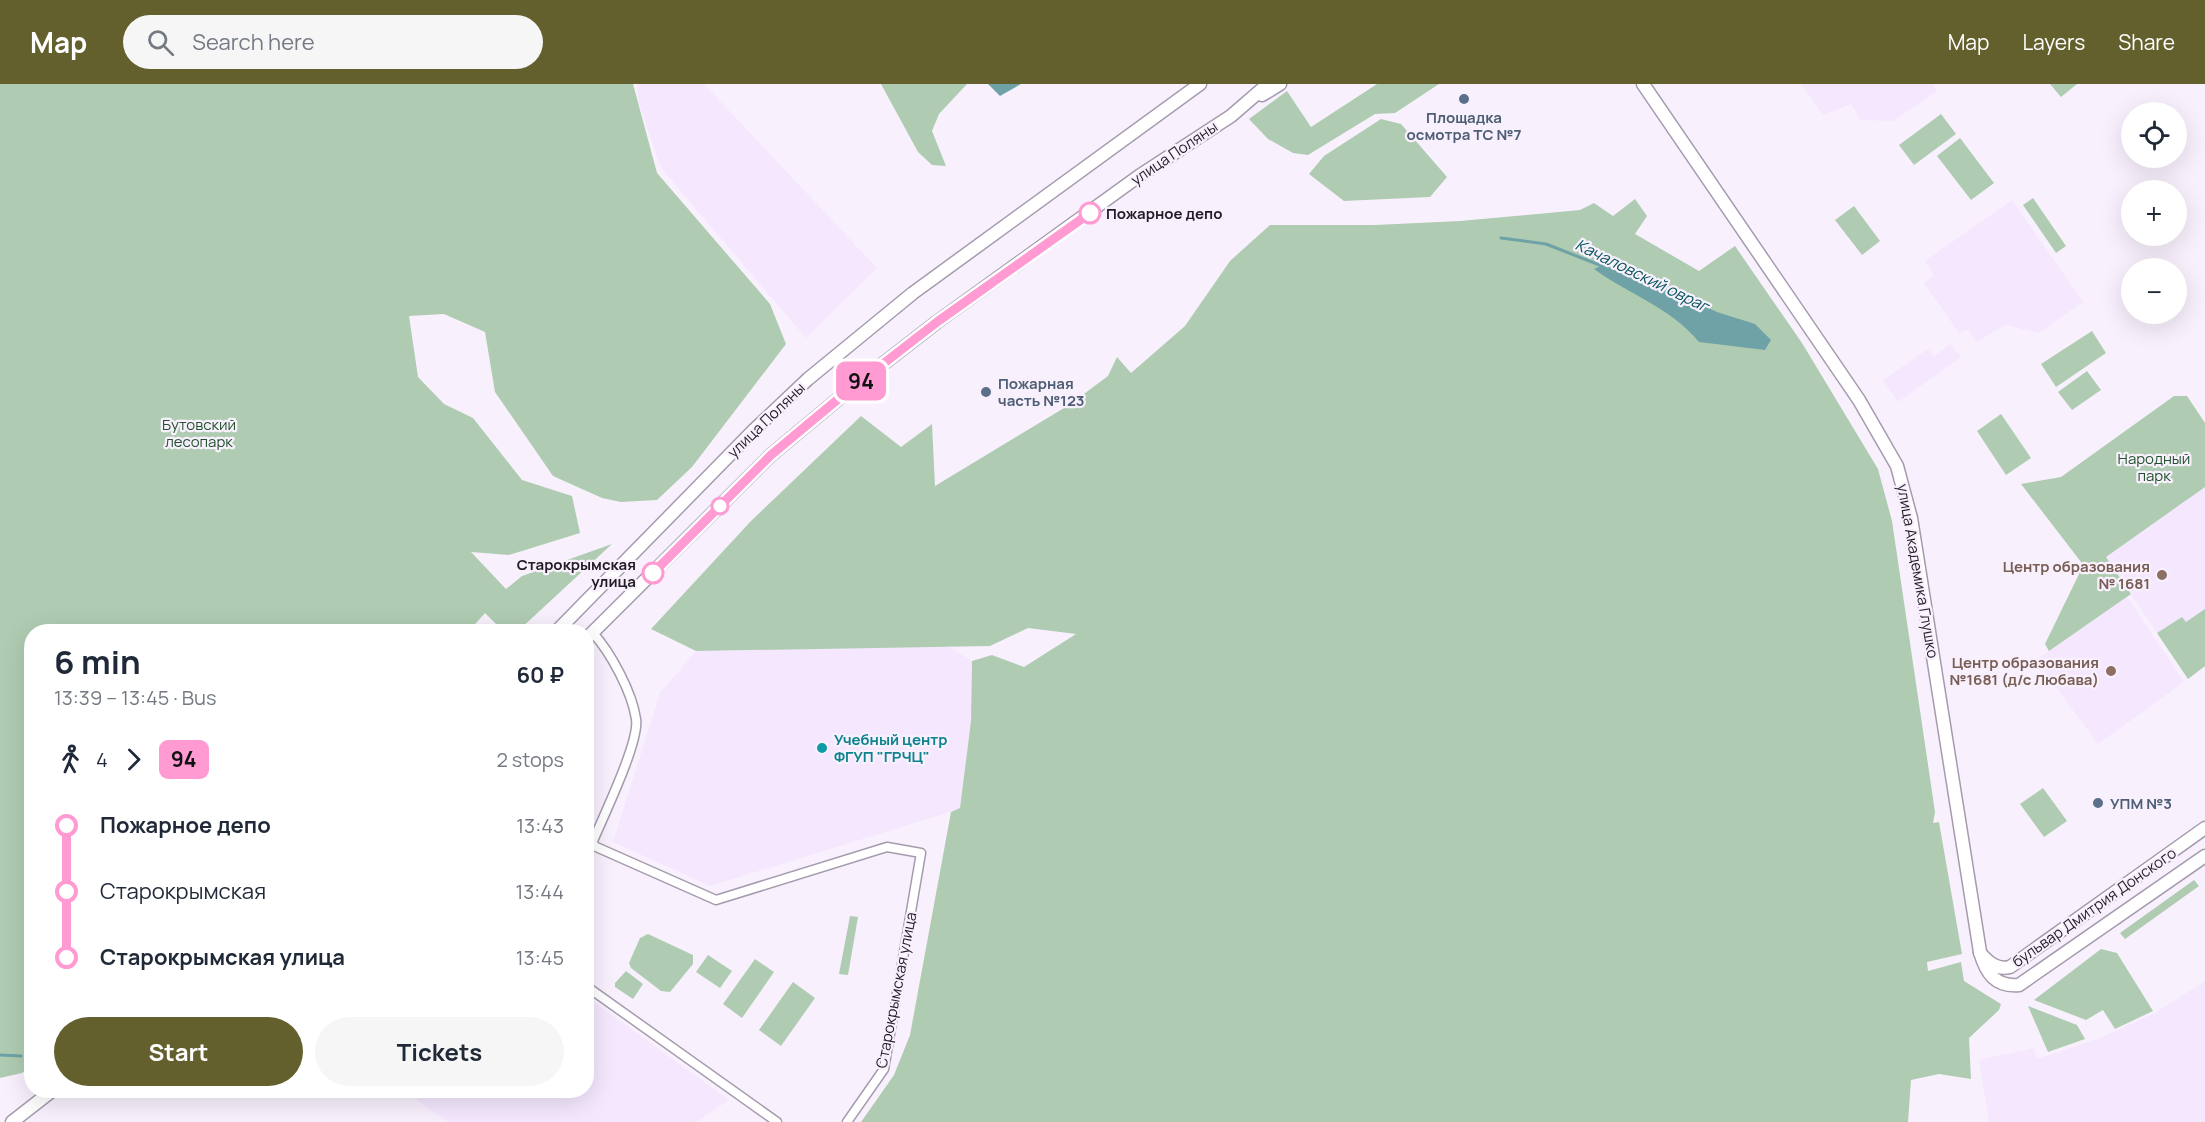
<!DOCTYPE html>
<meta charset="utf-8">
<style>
body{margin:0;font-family:Manrope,sans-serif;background:#f6f6f7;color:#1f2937;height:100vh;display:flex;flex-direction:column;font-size:22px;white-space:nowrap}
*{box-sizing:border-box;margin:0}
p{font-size:20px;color:#747a83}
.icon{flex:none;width:33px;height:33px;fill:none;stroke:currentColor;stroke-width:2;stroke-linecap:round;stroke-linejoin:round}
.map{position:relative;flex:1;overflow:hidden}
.side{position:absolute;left:24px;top:540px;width:570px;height:474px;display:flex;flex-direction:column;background:#fff;border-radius:24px;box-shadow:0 6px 24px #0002}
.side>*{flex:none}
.badge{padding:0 12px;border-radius:9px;font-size:21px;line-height:39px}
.tools{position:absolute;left:2121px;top:18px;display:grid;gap:12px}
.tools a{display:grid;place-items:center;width:66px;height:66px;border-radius:50%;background:#fff;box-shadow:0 6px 24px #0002;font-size:30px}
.map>.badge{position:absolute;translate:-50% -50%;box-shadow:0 0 0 3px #fff}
.legs{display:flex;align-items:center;gap:9px;height:66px;padding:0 30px;font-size:20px}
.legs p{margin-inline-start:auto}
.headline{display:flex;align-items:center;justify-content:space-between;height:102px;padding:0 30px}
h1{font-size:33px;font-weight:700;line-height:45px}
.primary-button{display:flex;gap:12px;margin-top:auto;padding:12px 30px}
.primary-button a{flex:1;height:69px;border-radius:36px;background:#63602d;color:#fff;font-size:24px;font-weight:700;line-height:69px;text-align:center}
.primary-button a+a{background:#f6f6f7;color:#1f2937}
ul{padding:0 30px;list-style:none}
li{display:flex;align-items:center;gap:21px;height:66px;font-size:22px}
li i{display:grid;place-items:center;width:9px;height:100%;margin:0 8px;background:currentColor}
li i::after{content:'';width:15px;height:15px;margin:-8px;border:4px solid;border-radius:50%;background:#fff}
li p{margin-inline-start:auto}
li:first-child i{background:linear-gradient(#0000 50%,currentColor 0)}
li:last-child i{background:linear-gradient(currentColor 50%,#0000 0)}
header{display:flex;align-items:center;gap:36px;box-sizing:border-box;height:84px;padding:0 30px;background:#63602d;color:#fff}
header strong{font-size:28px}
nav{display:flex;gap:33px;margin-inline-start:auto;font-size:21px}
.search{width:420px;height:54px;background:#f6f6f7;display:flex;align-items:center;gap:15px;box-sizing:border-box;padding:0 21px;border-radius:33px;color:#747a83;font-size:22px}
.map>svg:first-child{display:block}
.built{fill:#f4e7fe}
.green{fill:#afccb2}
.water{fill:#6fa2a7}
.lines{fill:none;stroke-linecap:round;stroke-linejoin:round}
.stream{stroke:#6fa2a7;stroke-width:3}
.street-casing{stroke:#a59bae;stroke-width:11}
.secondary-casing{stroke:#a59bae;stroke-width:15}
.street{stroke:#fff;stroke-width:8}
.secondary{stroke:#fff;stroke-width:12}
.line-1-casing{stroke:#fff;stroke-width:14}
.line-1{stroke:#ff9ad2;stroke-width:9}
.service-dot{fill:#5c6f8a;stroke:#f8f1fd;stroke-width:2}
.stop-1-dot{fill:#fff;stroke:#ff9ad2;stroke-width:3}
.education-dot{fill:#8d6e63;stroke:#f8f1fd;stroke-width:2}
.culture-dot{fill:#0f9aa8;stroke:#f8f1fd;stroke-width:2}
.labels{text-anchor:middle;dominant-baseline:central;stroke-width:4.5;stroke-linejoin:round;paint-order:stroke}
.service-label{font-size:15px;font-weight:bold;fill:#4e5e75;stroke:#f8f1fd;text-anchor:start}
.street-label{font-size:15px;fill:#221d25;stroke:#f8f1fd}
.stop-label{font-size:15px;font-weight:bold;fill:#221d25;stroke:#f8f1fd;text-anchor:start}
.park-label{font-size:15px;fill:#21522b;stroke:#f8f1fd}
.education-label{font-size:15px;font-weight:bold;fill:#785e54;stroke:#f8f1fd;text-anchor:end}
.culture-label{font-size:15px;font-weight:bold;fill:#0d838f;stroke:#f8f1fd;text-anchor:start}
.water-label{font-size:16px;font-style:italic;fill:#07565b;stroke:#f8f1fd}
</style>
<header>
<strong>Map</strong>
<div class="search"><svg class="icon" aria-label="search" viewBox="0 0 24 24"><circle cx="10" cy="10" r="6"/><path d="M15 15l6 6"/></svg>Search here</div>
<nav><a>Map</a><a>Layers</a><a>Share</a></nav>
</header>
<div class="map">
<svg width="2205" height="1038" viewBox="0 0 2205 1038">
<rect width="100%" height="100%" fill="#f8f1fd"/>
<!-- built -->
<g class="built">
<path d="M637 0H704L877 184 806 254 661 84 639 20Z"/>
<path d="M1801 0H1933L1937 7 1893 37 1861 36 1851 20 1823 31Z"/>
<path d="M2012 116 2083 218 2039 249 2005 241 1977 258 1968 246 1959 249 1924 199 1934 191 1925 177Z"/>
<path d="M1950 260 1961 273 1898 318 1883 296 1928 265 1934 273Z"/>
<path d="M2205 403V582L2188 595 2106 473Z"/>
<path d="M2127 513 2184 598 2098 660 2036 576Z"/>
<path d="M948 562 972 577 971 637 960 725 710 802 613 758 660 609 696 567Z"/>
<path d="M2205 897V1038H1989L1979 976 2034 964 2037 975 2100 954 2155 929Z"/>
<path d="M587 913 729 1016 696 1038H448L410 1011 414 1006H586Z"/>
</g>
<!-- green -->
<g class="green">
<path d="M0 0H633L657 89 770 220 786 260 692 383 657 416 621 418 602 414 553 392 495 308 485 248 444 230 409 232 418 293 444 320 473 334 522 396 572 412 580 449 509 471 471 468 506 505 522 492 612 460 518 547H503L485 529 468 548H32L31 982 22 989 0 994Z"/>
<path d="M881 0H967L939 30 932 47 946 82 932 81 918 68Z"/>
<path d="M1377 0H1439L1395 29 1375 30 1308 71 1293 69 1268 55 1249 35 1287 7 1311 43Z"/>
<path d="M2050 0H2077L2061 13Z"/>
<path d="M1941 30 1956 50 1914 81 1899 61Z"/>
<path d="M1381 35 1401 40 1447 93 1430 113 1344 117 1309 90 1324 72Z"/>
<path d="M1960 54 1994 99 1971 116 1937 72Z"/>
<path d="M2033 114 2066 162 2056 169 2023 121Z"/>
<path d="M1635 115 1647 132 1635 150 1699 187 1735 162 1802 259 1878 385 1892 437 1935 728 1933 739 1939 738 1962 870 1927 878 1928 887 1961 878 1964 897 2001 920 1999 926 1969 954 1971 995 1939 990 1911 996 1908 1038H861L894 991 910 951 951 728 960 724 971 637 972 577 992 571 1024 583 1076 550 1028 544 990 562 696 567 651 545 751 437 861 332 901 363 932 340 935 402 1069 321 1108 292 1117 273 1131 289 1185 242 1230 177 1270 141H1375L1460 137 1580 126 1594 119 1613 132Z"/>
<path d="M1854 122 1880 157 1862 171 1835 136Z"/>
<path d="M2092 247 2106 269 2056 303 2041 280Z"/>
<path d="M2087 287 2101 306 2072 326 2058 308Z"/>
<path d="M2174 312H2187L2205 339V403L2106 473 2131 510 2049 567 2045 560 2079 490 2081 478 2021 400 2061 393Z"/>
<path d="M2001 330 2031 374 2006 391 1977 347Z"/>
<path d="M2205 525V582L2188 595 2157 549 2182 533 2186 538Z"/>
<path d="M2043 704 2067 737 2044 753 2020 720Z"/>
<path d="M2194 796 2199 802 2125 855 2120 849Z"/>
<path d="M850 832 858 833 848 891 839 890Z"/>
<path d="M648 850 693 871V880L670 908 661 907 631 884 629 879 640 854Z"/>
<path d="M2101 865 2117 869 2153 927 2115 945 2103 926 2086 936 2034 916Z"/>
<path d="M708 871 732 887 720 904 696 888Z"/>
<path d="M755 875 774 888 742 934 723 920Z"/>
<path d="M626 887 643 900 633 915 615 903V899Z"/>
<path d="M793 898 815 914 781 962 759 946Z"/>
<path d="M2028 922 2077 941 2085 955 2048 968Z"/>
</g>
<!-- water -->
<g class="water">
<path d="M988 0H1021L1000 12Z"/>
<path d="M1610 178 1717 228 1755 240 1771 256 1765 266 1699 258C1670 223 1630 211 1594 185Z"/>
</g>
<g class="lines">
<!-- stream -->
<g class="stream">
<path d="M1501 154 1546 160 1602 182"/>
<path d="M0 971 21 972"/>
</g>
<defs>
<g id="street">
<path d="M593 549C611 569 632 608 636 635 640 657 603 733 593 757L594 762 716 816 887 763 921 769 884 985 847 1038"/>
<path d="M586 902 777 1038"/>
</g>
<g id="secondary">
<path d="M1643 0 1859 316 1897 382 1911 434 1980 868C1986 889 1995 903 2019 901L2205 772"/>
<path d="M1262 11 1280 0"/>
<path d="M556 548 754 346 808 295 913 209 1200 0"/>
<path d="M586 555 771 371 843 311 937 238 1139 92 1231 32 1268 0"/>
<path d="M1980 869C1989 879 1997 886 2010 883L2205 744"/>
<path d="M12 1038 53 1006"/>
</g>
</defs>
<!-- street casing -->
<use href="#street" class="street-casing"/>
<!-- secondary casing -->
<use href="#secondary" class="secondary-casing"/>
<!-- street -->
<use href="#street" class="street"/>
<!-- secondary -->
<use href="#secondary" class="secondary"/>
</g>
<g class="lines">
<defs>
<path id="line-1" d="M653 489 771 371 843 311 937 238 1090 129"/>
</defs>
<!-- line-1 casing -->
<use href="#line-1" class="line-1-casing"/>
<!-- line-1 -->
<use href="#line-1" class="line-1"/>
</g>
<!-- markers -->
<g class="service-dot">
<circle cx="1464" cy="15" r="6"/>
<circle cx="986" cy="308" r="6"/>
<circle cx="2098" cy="719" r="6"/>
</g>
<g class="stop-1-dot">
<circle cx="1090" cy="129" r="10"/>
<circle cx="720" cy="422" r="8"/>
<circle cx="653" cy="489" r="10"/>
</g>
<g class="education-dot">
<circle cx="2162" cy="491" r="6"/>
<circle cx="2111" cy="587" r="6"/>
</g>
<circle class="culture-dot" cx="822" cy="664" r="6"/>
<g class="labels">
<!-- service labels -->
<g class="service-label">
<text x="1464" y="33" text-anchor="middle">Площадка<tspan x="1464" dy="17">осмотра ТС №7</tspan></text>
<text x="998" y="299">Пожарная<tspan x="998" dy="17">часть №123</tspan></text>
<text x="2110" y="719">УПМ №3</text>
</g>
<!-- street labels -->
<g class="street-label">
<text transform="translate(1174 69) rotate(-34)">улица Поляны</text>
<text transform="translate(766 336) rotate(-44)">улица Поляны</text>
<text transform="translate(1918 487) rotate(80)">улица Академика Глушко</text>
<text transform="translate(2094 823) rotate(-35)">бульвар Дмитрия Донского</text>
<text transform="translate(896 906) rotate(-79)">Старокрымская улица</text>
</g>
<!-- stop labels -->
<g class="stop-label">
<text x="1106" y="129">Пожарное депо</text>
<text x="636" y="480" text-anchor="end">Старокрымская<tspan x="636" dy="17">улица</tspan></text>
</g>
<!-- park labels -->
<g class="park-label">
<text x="199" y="340">Бутовский<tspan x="199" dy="17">лесопарк</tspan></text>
<text x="2154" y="374">Народный<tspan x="2154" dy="17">парк</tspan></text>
</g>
<!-- education labels -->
<g class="education-label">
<text x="2150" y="482">Центр образования<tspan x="2150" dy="17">№ 1681</tspan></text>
<text x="2099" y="578">Центр образования<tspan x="2099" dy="17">№1681 (д/с Любава)</tspan></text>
</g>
<!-- culture labels -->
<g class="culture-label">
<text x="834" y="655">Учебный центр<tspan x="834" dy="17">ФГУП "ГРЧЦ"</tspan></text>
</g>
<!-- water labels -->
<g class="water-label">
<text transform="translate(1642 191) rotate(26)">Качаловский овраг</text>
</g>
</g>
</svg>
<div class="tools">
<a><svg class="icon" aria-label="locate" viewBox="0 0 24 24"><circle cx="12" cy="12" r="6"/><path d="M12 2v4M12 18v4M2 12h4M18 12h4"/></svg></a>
<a>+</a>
<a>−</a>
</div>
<b class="badge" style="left:861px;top:297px;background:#ff9ad2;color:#111">94</b>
<section class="side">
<div class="headline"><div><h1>6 min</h1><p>13:39 – 13:45 · Bus</p></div><b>60 ₽</b></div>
<div class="legs"><svg class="icon" aria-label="walk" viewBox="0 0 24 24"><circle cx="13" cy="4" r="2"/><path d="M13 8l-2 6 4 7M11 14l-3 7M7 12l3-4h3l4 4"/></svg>4<svg class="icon" aria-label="forward" viewBox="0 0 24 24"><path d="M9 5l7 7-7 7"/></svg><b class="badge" style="background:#ff9ad2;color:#111">94</b><p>2 stops</p></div>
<ul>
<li><i style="color:#ff9ad2"></i><b>Пожарное депо</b><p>13:43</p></li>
<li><i style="color:#ff9ad2"></i><span>Старокрымская</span><p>13:44</p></li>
<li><i style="color:#ff9ad2"></i><b>Старокрымская улица</b><p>13:45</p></li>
</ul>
<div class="primary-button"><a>Start</a><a>Tickets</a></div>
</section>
</div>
